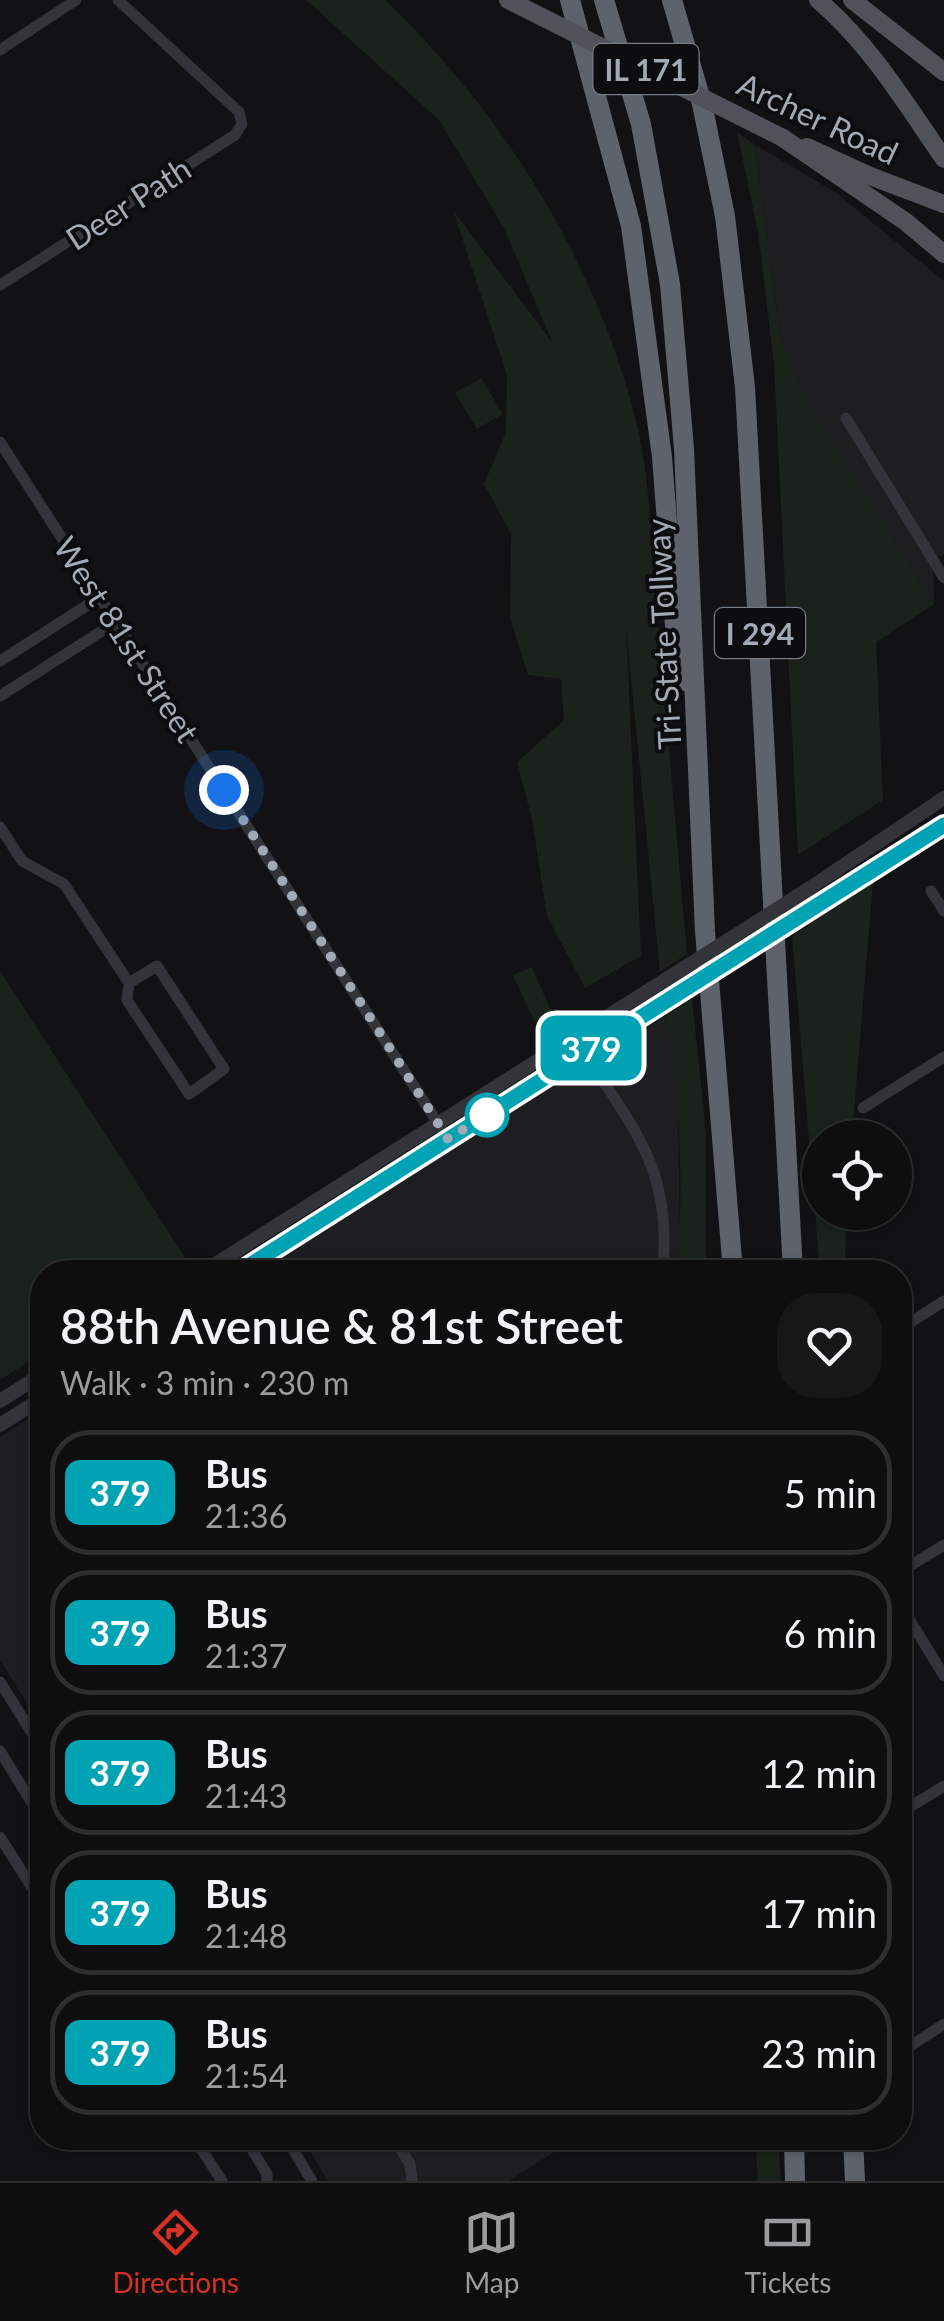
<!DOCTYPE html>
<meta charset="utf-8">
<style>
body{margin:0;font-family:Lato,sans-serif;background:#171718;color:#f1f3f6;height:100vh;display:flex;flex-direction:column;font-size:38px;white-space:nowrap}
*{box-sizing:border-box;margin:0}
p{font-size:32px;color:#9b9c9e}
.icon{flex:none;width:55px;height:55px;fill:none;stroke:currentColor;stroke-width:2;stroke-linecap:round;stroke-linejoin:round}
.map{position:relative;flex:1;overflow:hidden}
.sheet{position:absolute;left:30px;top:1260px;width:882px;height:890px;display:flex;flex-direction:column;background:#0e0e0f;border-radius:40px;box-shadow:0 2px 8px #0004,0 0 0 2px #2e2e2f}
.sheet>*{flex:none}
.badge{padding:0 20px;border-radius:15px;font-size:35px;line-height:65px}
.buttons{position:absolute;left:802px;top:1120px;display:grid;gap:20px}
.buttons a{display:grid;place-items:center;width:110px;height:110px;border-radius:50%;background:#0e0e0f;box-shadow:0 2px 8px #0004,0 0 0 2px #2e2e2f;font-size:50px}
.you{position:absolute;width:50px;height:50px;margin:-25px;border:8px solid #fff;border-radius:50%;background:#1a73e8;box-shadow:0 0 0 15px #1a73e833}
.map>.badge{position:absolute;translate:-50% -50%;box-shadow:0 0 0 5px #fff}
.round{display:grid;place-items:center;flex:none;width:105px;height:105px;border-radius:40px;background:#171718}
.headline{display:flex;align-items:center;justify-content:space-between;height:170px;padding:0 30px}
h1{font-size:48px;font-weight:600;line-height:75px}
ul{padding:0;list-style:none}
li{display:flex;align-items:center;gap:30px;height:125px;margin:0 20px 15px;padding:0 10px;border:5px solid #2e2e2f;border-radius:40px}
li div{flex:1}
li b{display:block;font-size:38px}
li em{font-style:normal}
li .badge{min-width:110px;font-weight:700;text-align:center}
.menu{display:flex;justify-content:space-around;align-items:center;height:140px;border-top:2px solid #2e2e2f;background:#0e0e0f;font-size:28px;color:#9b9c9e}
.menu a{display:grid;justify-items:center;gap:5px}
.menu .current{color:#d93025}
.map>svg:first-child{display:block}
.built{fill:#1e1e21}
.green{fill:#1a221b}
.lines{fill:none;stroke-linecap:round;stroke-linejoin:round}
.minor{stroke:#33343a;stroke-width:11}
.tertiary{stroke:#33343a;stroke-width:14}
.primary{stroke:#4f5259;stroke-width:18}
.motorway{stroke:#5e636b;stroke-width:20}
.tertiary-bridge{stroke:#33343a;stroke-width:14}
.primary-bridge{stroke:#4f5259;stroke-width:18}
.line-casing{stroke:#fff;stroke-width:22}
.line{stroke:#00a3b4;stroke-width:15}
.walk{stroke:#a2aab6;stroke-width:10;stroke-dasharray:0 18}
.stop-dot{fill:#fff;stroke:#00a3b4;stroke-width:5}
.labels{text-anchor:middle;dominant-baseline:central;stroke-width:8;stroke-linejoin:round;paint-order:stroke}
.shield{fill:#0d0d0f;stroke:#757b84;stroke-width:2.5}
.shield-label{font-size:30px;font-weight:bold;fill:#a2aab6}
.street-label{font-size:32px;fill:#a2aab6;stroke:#0d0d0f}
</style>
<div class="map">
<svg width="944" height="2181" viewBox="0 0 944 2181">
<rect width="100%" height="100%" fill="#121214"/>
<!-- built -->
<g class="built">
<path d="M755 145 835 192 944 281V554L933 561 934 604 803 395 780 335Z"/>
<path d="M667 1015 676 1069 678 1117 680 1239 677 1272H260L541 1090Z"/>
<path d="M42 1410V1727L0 1660V1437Z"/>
<path d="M302 2138H576L509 2181H328Z"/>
</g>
<!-- green -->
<g class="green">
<path d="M306 0H385C503 113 594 258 635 417 651 480 652 549 657 613 667 727 677 840 687 954L660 972 626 627 641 956 585 988 547 916 532 819 517 762 564 720 561 679 528 675 510 618 511 534 484 484 506 432 507 375 453 210 552 342 504 228 439 120Z"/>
<path d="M737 132 755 145 780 335 803 394 934 604 876 642 883 800 798 855 774 364 758 232Z"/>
<path d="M481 378 503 414 477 429 455 393Z"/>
<path d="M873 881 852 1137 820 1138V1212L846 1213 845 1272H820L792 936Z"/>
<path d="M532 967 552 1013 534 1021 513 975Z"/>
<path d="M0 971 188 1262 171 1272H42V1353L0 1380Z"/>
<path d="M692 999 706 1132V1272H677C684 1187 680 1099 667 1015Z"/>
<path d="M755 2138H778L781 2181H758Z"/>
</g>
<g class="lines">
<!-- minor -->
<g class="minor">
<path d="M0 50 76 0"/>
<path d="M0 285 235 135 242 124 239 112 118 0"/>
<path d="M846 418 944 578"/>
<path d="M0 442 448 1139"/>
<path d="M0 661 100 597"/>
<path d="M0 696 116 622"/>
<path d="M0 827 22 861 64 884 129 983 127 1000 189 1094 224 1069 157 966 129 983"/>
<path d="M931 891 944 911"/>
<path d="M574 1038C600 1079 643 1132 656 1180 665 1211 665 1241 663 1272"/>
<path d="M863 1108 944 1057"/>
<path d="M900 1329 944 1301"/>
<path d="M900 1572 944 1545"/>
<path d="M900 1604 944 1676"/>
<path d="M0 1682 42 1749"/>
<path d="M0 1751 42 1819"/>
<path d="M900 1813 944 1786"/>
<path d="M0 1837 42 1903"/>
<path d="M900 2053 944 2024"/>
<path d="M194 2138 222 2181"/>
<path d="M245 2138 267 2174V2181"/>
<path d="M286 2138 312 2181"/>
<path d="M394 2138 410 2164 412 2181"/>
</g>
<!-- tertiary -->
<g class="tertiary">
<path d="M810 888 944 798"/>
<path d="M811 911 944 825"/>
<path d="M203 1272 665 980"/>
<path d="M239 1272 665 1001"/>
<path d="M0 1401 42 1374"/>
<path d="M0 1425 42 1398"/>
</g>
<!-- primary -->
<g class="primary">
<path d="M818 0C870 44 906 104 944 159"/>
<path d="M852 0 944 72"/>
<path d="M783 138 906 222 944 254"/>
<path d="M807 147 870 176 944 204"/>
</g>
<!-- motorway -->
<g class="motorway">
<path d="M570 0 631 226 662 457 676 639 686 681"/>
<path d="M604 0 641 124 670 284 684 449 705 931 733 1272"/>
<path d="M672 0 702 104 725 216 745 387 793 1272"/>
<path d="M794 2138 795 2181"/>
<path d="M853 2138 855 2181"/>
</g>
<!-- tertiary-bridge -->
<g class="tertiary-bridge">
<path d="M665 980 810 888"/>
<path d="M665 1001 811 911"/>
</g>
<!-- primary-bridge -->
<path class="primary-bridge" d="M508 0 783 138"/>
</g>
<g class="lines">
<defs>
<path id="line" d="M239 1272 944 825"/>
</defs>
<!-- line casing -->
<use href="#line" class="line-casing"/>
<!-- line -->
<use href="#line" class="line"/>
<!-- walk -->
<path class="walk" d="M224 790 448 1139 492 1111 487 1115"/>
</g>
<!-- markers -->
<circle class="stop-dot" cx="487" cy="1115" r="20"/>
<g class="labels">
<!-- shield labels -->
<g class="shield">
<rect x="593.5" y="44" width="105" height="50" rx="8"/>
<rect x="715" y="608" width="90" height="50" rx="8"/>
</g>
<g class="shield-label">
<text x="646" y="69">IL 171</text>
<text x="760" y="633">I 294</text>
</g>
<!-- street labels -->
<g class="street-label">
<text transform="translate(818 118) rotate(25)">Archer Road</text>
<text transform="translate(128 203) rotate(-33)">Deer Path</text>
<text transform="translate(663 634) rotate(-93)">Tri-State Tollway</text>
<text transform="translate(127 639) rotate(57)">West 81st Street</text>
</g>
</g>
</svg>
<div class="buttons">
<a><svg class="icon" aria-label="locate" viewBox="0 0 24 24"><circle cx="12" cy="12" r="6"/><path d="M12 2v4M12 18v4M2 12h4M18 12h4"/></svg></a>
</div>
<div class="you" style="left:224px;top:790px"></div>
<b class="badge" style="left:591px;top:1048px;background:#00a3b4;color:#fff">379</b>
<section class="sheet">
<div class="headline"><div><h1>88th Avenue &amp; 81st Street</h1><p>Walk · 3 min · 230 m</p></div><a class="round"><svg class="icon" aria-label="heart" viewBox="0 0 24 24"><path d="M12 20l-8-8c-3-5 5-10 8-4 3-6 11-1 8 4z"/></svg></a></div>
<ul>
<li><span class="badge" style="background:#00a3b4;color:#fff">379</span><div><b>Bus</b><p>21:36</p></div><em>5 min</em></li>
<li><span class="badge" style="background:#00a3b4;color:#fff">379</span><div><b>Bus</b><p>21:37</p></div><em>6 min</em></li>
<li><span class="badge" style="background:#00a3b4;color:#fff">379</span><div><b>Bus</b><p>21:43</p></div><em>12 min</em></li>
<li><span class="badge" style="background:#00a3b4;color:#fff">379</span><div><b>Bus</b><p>21:48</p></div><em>17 min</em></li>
<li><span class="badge" style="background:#00a3b4;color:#fff">379</span><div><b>Bus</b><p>21:54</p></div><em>23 min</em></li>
</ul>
</section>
</div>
<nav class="menu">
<a class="current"><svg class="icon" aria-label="directions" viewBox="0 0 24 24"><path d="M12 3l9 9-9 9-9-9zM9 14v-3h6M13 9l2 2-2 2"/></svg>Directions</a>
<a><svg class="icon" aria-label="map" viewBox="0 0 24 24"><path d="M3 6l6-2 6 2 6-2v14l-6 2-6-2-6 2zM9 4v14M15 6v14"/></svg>Map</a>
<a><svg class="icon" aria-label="tickets" viewBox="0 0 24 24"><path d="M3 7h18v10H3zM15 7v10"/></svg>Tickets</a>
</nav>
